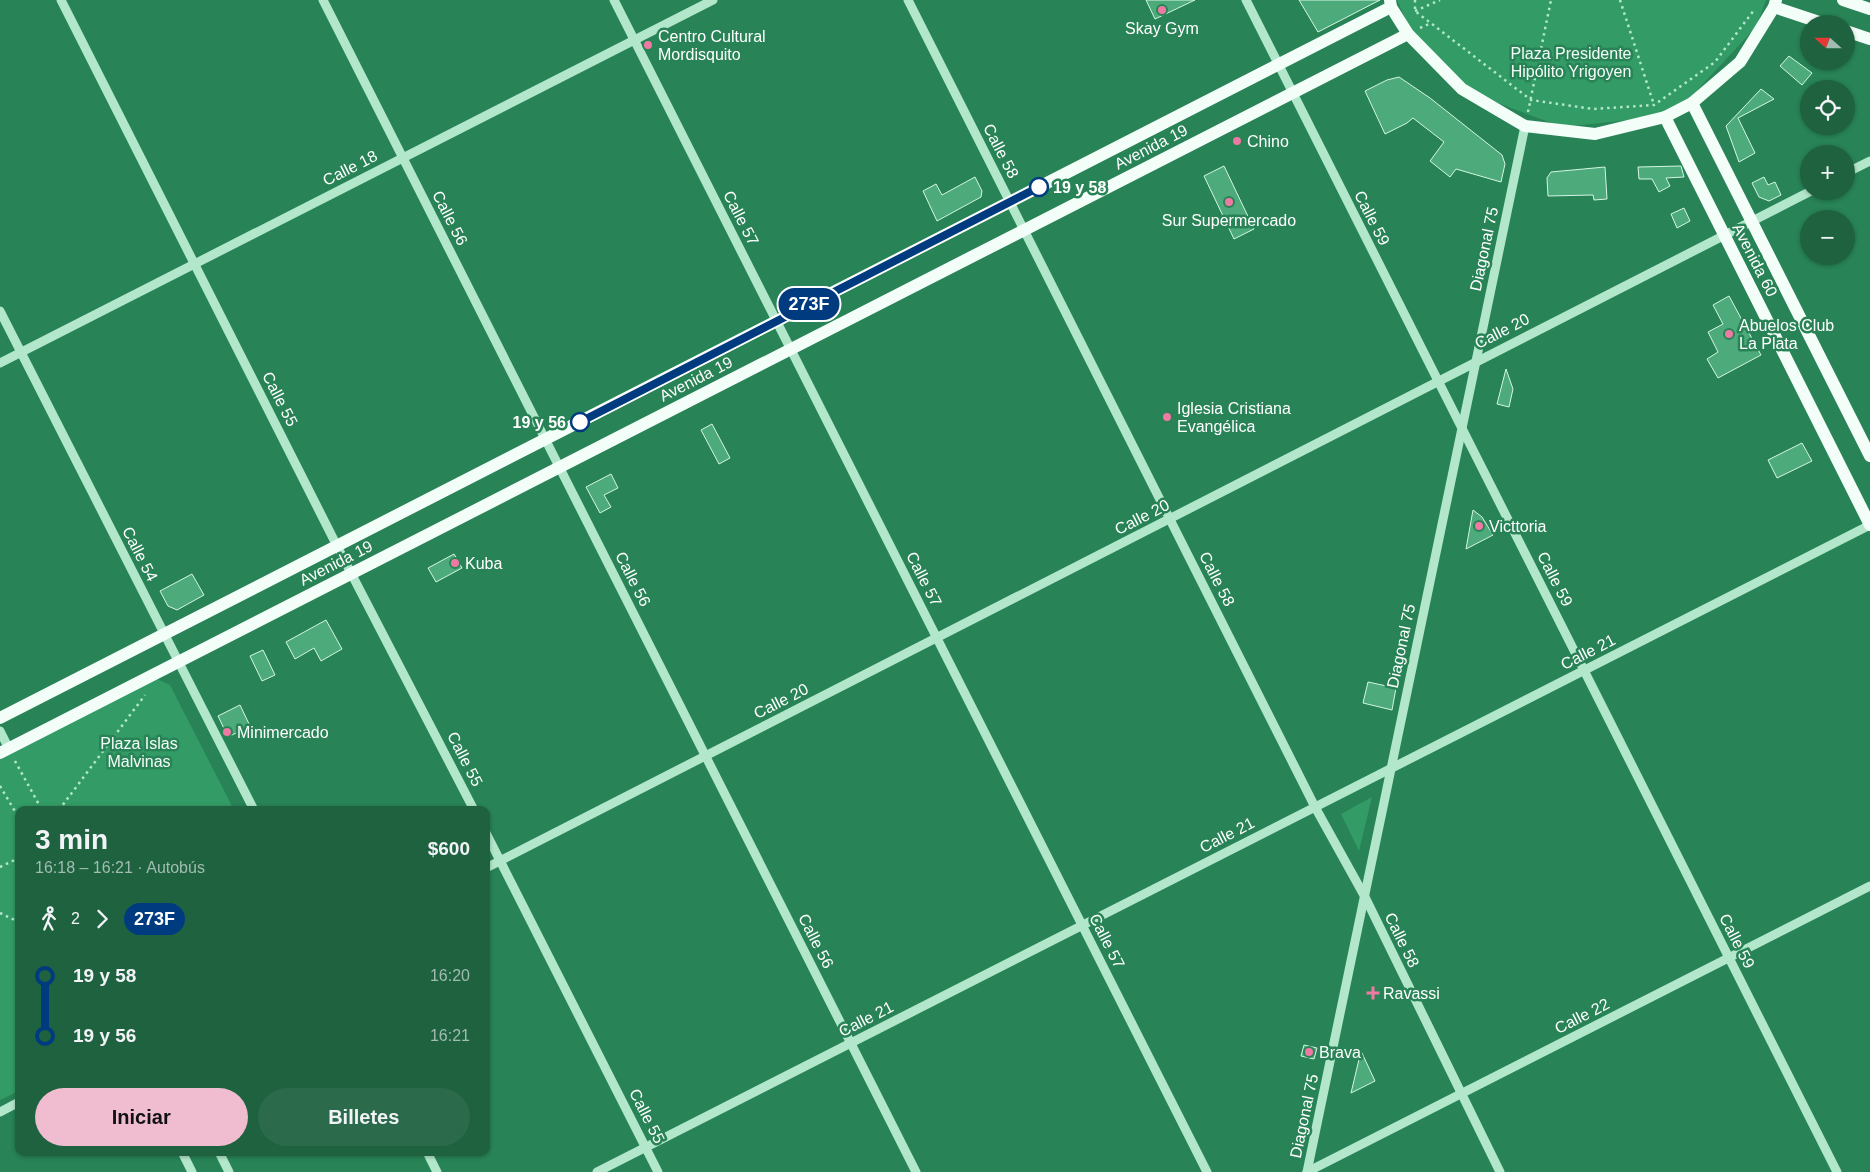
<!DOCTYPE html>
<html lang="es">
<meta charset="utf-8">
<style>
body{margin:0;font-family:Helvetica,sans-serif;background:#2b6b4b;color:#f1f3f6;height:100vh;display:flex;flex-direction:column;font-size:19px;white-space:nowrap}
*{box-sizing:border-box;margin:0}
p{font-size:16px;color:#a1bcb1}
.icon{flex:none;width:28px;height:28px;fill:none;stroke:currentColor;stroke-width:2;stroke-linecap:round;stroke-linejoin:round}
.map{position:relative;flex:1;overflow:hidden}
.panel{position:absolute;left:15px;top:806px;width:475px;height:350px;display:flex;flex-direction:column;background:#1e6240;border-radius:10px;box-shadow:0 1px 4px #0004}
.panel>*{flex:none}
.badge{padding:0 10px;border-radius:16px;font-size:18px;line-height:32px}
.needle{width:32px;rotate:291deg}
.controls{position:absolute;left:1800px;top:15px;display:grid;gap:10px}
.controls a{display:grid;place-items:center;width:55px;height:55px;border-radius:50%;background:#1e6240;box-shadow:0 1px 4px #0004;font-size:25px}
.map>.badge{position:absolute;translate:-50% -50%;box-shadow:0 0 0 2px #fff}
.legs{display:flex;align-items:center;gap:8px;height:55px;padding:0 20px;font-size:16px}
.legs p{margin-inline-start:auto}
.head{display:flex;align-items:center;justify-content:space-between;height:85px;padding:0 20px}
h1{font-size:28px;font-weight:800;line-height:38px}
.button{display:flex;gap:10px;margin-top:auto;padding:10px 20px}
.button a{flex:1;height:58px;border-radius:30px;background:#f0bcd0;color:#111;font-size:20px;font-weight:800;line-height:58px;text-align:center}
.button a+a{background:#2b6b4b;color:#f1f3f6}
ul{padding:0 20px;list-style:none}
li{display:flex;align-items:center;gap:18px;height:60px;font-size:19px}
li i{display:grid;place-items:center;width:8px;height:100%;margin:0 6px;background:currentColor}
li i::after{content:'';width:12px;height:12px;margin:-6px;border:4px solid;border-radius:50%;background:#1e6240}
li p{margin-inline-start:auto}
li:first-child i{background:linear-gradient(#0000 50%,currentColor 0)}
li:last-child i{background:linear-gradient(currentColor 50%,#0000 0)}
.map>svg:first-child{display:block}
.green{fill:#339b65}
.building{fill:#4daa7a;stroke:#d5f6e5}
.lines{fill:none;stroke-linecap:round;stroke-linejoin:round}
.path{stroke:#b2e7cc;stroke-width:2.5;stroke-dasharray:2.5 4;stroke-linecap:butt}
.minor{stroke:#b2e7cc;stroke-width:9}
.major{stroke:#f3fef9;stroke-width:12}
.line-1-casing{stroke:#fff;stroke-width:11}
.line-1{stroke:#003b80;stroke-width:8}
.poi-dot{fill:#ee79a2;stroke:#288356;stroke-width:2}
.stop-1-dot{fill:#fff;stroke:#003b80;stroke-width:2.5}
.labels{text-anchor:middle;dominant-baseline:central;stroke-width:5;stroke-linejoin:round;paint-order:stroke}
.poi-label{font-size:16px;fill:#fff;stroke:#288356;text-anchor:start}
.park-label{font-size:16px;fill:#f4fdf8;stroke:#288356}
.street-label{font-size:16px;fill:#fff;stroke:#288356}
.stop-label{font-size:16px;font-weight:bold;fill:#fff;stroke:#288356;text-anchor:start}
</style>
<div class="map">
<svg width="1870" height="1172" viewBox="0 0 1870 1172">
<rect width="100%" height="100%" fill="#288356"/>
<!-- green -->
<g class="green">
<path d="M1397 0H1766L1756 27 1689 99 1650 118 1562 127 1476 95 1415 41Z"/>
<path d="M157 679 170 685 234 810H19V1091L0 1100V759Z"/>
<path d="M1372 797 1359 851 1341 814Z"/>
</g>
<!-- building -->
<g class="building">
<path d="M1146 0H1195L1155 19Z"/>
<path d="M1299 0H1380L1318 32Z"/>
<path d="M1789 56 1812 73 1802 85 1780 66Z"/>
<path d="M1399 77 1430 98 1502 155 1505 164 1501 182 1456 169 1450 177 1430 161 1444 142 1413 118 1407 123 1385 134 1365 91 1387 80Z"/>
<path d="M1761 89 1774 99 1738 118 1755 153 1739 162 1726 126Z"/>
<path d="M1224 166 1254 229 1234 239 1204 176Z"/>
<path d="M1681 166 1684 177 1666 178 1670 186 1659 192 1652 179H1639L1638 167Z"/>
<path d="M1605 167 1607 199 1594 200 1593 195 1548 196 1547 178 1551 172Z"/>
<path d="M975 177 982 191 981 197 937 221 923 191 936 184 942 195Z"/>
<path d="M1764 177 1768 185 1775 182 1781 195 1769 201 1759 197 1752 183Z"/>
<path d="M1684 208 1690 221 1677 228 1671 214Z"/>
<path d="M1729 296 1761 355 1718 378 1707 359 1718 352 1708 332 1723 324 1713 305Z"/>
<path d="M1506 369 1513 389 1509 407 1497 404Z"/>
<path d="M712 424 730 458 719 464 701 430Z"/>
<path d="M1802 443 1812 461 1777 478 1768 460Z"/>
<path d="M611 474 618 488 604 495 611 507 600 513 586 487Z"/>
<path d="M1473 510 1482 517 1493 535 1466 549Z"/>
<path d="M454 554 462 568 436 582 428 568Z"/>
<path d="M192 574 204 595 177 610 168 606 160 591Z"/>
<path d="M326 620 342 649 321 661 314 648 295 659 286 642Z"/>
<path d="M263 650 275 675 262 681 250 656Z"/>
<path d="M1368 682 1396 688 1392 710 1363 703Z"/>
<path d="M240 705 250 726 228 737 218 716Z"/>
<path d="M1304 1045 1317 1048 1314 1059 1301 1056Z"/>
<path d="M1361 1051 1375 1081 1351 1093Z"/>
</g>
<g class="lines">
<!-- path -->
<g class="path">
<path d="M1415 0V11L1531 100 1593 109 1654 105 1715 62 1754 10"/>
<path d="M1620 0 1654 105"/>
<path d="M1415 11 1440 0"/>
<path d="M1420 28 1431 23"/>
<path d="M1528 112 1551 0"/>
<path d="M15 761 42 810"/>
<path d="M0 786 19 818"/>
<path d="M59 810 145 695"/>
<path d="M0 867 19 858"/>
<path d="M0 913 19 922"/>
</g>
<!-- minor -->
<g class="minor">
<path d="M61 0 337 546 474 810"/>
<path d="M323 0 916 1172"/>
<path d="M614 0 1207 1172"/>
<path d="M908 0 1315 807 1365 897 1500 1172"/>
<path d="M1246 0 1837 1172"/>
<path d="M1846 173 1870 161"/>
<path d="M0 311 254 810"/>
<path d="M0 363 713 0"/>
<path d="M0 731 9 749"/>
<path d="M486 833 658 1172"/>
<path d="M486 868 1811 191"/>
<path d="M0 1112 19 1102"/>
<path d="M182 1152 192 1172"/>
<path d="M219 1152 229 1172"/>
<path d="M427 1152 437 1172"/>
<path d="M597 1172 1870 525"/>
<path d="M1307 1172 1525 126"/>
<path d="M1307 1172 1870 886"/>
</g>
<!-- major -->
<g class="major">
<path d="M1390 0 1391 7 1408 34 1462 89 1525 126 1595 134 1665 117 1692 103 1740 62 1774 7 1776 0"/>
<path d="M1843 0 1870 9"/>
<path d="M1774 7 1825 24"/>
<path d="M1846 31 1870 39"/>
<path d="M1692 103 1870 456"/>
<path d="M1665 117 1870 525"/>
<path d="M0 718 1391 7"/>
<path d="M0 753 1408 34"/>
</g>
</g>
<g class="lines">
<defs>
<path id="line-1" d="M580 422 1039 187"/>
</defs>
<!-- line-1 casing -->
<use href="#line-1" class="line-1-casing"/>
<!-- line-1 -->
<use href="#line-1" class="line-1"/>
</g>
<!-- markers -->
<g class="poi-dot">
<circle cx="1162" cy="10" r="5"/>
<circle cx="648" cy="45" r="5"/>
<circle cx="1237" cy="141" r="5"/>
<circle cx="1229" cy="202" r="5"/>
<circle cx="1729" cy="334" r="5"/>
<circle cx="1167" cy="417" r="5"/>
<circle cx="1479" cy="526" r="5"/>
<circle cx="455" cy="563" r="5"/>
<circle cx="227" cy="732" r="5"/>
<path d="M1370.5 985.5h5v5h5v5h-5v5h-5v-5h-5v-5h5z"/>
<circle cx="1309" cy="1052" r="5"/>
</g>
<g class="stop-1-dot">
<circle cx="1039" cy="187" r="9"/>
<circle cx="580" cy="422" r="9"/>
</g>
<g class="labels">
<!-- poi labels -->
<g class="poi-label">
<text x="1162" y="28" text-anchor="middle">Skay Gym</text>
<text x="658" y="36">Centro Cultural<tspan x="658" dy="18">Mordisquito</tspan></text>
<text x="1247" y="141">Chino</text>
<text x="1229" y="220" text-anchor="middle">Sur Supermercado</text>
<text x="1739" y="325">Abuelos Club<tspan x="1739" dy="18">La Plata</tspan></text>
<text x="1177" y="408">Iglesia Cristiana<tspan x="1177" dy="18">Evangélica</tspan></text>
<text x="1489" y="526">Victtoria</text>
<text x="465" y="563">Kuba</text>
<text x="237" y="732">Minimercado</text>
<text x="1383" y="993">Ravassi</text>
<text x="1319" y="1052">Brava</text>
</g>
<!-- park labels -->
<g class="park-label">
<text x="1571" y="53">Plaza Presidente<tspan x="1571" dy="18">Hipólito Yrigoyen</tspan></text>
<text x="139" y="743">Plaza Islas<tspan x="139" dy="18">Malvinas</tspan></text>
</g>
<!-- street labels -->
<g class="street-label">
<text transform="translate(1151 147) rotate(-27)">Avenida 19</text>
<text transform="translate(1001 151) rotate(63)">Calle 58</text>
<text transform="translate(350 168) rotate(-27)">Calle 18</text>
<text transform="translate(450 218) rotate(63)">Calle 56</text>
<text transform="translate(741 218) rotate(63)">Calle 57</text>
<text transform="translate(1372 218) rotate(63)">Calle 59</text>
<text transform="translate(1484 249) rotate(-78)">Diagonal 75</text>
<text transform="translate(1755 260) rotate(63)">Avenida 60</text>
<text transform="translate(1502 331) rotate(-27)">Calle 20</text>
<text transform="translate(696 379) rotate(-27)">Avenida 19</text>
<text transform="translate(280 399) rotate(63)">Calle 55</text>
<text transform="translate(1142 517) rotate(-27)">Calle 20</text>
<text transform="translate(140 554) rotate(63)">Calle 54</text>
<text transform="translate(336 563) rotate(-27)">Avenida 19</text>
<text transform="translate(633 579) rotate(63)">Calle 56</text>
<text transform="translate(924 579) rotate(63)">Calle 57</text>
<text transform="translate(1217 579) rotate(63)">Calle 58</text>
<text transform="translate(1555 579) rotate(63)">Calle 59</text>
<text transform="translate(1401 646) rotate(-78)">Diagonal 75</text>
<text transform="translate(1588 652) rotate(-27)">Calle 21</text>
<text transform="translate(781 701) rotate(-27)">Calle 20</text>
<text transform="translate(465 759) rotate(63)">Calle 55</text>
<text transform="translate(1227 835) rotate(-27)">Calle 21</text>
<text transform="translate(1402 940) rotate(64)">Calle 58</text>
<text transform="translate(816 941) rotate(63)">Calle 56</text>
<text transform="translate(1107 941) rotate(63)">Calle 57</text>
<text transform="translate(1737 941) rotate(63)">Calle 59</text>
<text transform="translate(1582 1016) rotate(-27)">Calle 22</text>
<text transform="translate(866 1019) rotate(-27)">Calle 21</text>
<text transform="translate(647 1116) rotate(63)">Calle 55</text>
<text transform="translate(1304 1116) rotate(-78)">Diagonal 75</text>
</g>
<!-- stop labels -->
<g class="stop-label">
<text x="1053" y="187">19 y 58</text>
<text x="566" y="422" text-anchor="end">19 y 56</text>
</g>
</g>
</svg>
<div class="controls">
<a><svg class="needle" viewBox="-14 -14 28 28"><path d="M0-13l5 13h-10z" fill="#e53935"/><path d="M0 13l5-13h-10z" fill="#a1bcb1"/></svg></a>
<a><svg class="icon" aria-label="locate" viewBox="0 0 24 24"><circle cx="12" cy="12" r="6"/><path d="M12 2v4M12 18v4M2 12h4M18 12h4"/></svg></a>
<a>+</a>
<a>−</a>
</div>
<b class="badge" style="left:809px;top:304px;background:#003b80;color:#fff">273F</b>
<section class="panel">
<div class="head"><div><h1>3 min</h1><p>16:18 – 16:21 · Autobús</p></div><b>$600</b></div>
<div class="legs"><svg class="icon" aria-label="walk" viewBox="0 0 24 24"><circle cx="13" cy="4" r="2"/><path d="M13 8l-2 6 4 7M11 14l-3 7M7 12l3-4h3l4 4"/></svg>2<svg class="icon" aria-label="forward" viewBox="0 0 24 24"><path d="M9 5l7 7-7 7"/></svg><b class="badge" style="background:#003b80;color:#fff">273F</b></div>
<ul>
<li><i style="color:#003b80"></i><b>19 y 58</b><p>16:20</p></li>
<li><i style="color:#003b80"></i><b>19 y 56</b><p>16:21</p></li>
</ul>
<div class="button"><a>Iniciar</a><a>Billetes</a></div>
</section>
</div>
